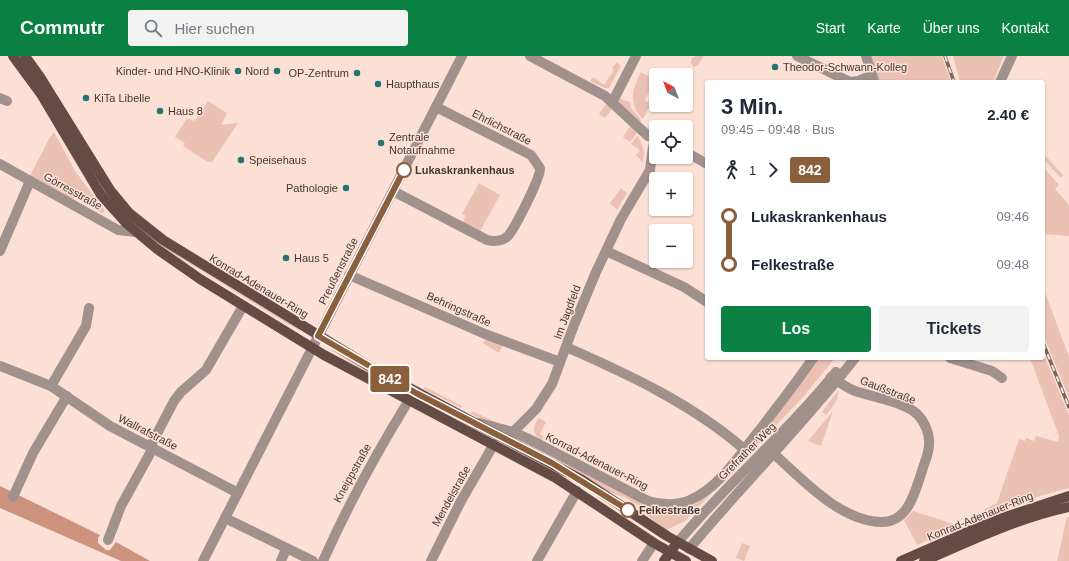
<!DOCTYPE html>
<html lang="de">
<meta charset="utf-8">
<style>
body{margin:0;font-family:Arial,sans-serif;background:#f2f2f3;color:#1f2937;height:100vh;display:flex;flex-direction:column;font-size:15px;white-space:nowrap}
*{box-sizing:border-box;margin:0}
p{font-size:13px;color:#747a83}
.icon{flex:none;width:22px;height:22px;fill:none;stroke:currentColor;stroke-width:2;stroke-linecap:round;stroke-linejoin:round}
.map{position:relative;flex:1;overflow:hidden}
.drawer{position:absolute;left:705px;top:24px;width:340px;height:280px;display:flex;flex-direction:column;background:#fff;border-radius:4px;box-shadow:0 1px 3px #0004}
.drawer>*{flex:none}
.badge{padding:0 8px;border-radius:3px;font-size:14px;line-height:26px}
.needle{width:26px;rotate:318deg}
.fabs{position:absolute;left:649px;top:12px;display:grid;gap:8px}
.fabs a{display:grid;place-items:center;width:44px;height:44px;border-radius:4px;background:#fff;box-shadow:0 1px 3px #0004;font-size:20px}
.map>.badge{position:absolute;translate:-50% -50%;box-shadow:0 0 0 2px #fff}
.legs{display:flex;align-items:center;gap:6px;height:44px;padding:0 16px;font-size:13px}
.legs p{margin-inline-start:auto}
.headline{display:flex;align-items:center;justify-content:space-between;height:68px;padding:0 16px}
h1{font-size:22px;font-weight:800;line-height:30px}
.cta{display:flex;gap:8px;margin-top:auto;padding:8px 16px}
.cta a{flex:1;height:46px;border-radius:4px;background:#0b8043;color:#fff;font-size:16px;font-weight:800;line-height:46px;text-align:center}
.cta a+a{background:#f2f2f3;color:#1f2937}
ul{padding:0 16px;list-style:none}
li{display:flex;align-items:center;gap:14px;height:48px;font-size:15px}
li i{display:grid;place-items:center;width:6px;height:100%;margin:0 5px;background:currentColor}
li i::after{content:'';width:10px;height:10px;margin:-5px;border:3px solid;border-radius:50%;background:#fff}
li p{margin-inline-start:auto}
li:first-child i{background:linear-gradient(#0000 50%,currentColor 0)}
li:last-child i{background:linear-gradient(currentColor 50%,#0000 0)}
header{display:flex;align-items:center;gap:24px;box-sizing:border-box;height:56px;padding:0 20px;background:#0b8043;color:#fff}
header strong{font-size:19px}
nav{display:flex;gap:22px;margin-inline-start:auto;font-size:14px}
.search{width:280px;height:36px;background:#f2f2f3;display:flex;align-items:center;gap:10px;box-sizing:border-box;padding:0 14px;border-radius:4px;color:#747a83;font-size:15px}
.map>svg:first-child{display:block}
.green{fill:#eac1b3}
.forest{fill:#cd937f}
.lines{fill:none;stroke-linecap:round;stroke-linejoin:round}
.minor{stroke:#a0918c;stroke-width:10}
.major{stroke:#644b43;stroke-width:10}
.rail-casing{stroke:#77665f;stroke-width:3.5}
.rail{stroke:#fce0d6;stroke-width:2;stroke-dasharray:6;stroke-linecap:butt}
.line-1-casing{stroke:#fff;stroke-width:9}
.line-1{stroke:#8b5e3c;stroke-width:6}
.poi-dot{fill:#277272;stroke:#fce0d6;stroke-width:1.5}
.stop-1-dot{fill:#fff;stroke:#8b5e3c;stroke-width:2}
.labels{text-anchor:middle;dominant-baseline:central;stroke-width:3;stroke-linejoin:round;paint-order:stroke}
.poi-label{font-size:11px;fill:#443732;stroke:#fce0d6;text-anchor:start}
.street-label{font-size:11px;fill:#443732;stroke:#fce0d6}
.stop-label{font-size:11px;font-weight:bold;fill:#443732;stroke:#fce0d6;text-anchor:start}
</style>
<header>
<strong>Commutr</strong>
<div class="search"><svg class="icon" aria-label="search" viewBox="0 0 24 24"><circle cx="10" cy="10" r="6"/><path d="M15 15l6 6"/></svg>Hier suchen</div>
<nav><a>Start</a><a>Karte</a><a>Über uns</a><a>Kontakt</a></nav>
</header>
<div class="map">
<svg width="1069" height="505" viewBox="0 0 1069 505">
<rect width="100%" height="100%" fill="#fce0d6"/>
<!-- green -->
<g class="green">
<path d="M17 0H20C57 48 79 107 119 152 142 178 173 196 202 213 235 234 268 254 300 274V275C266 255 232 234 199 213 170 196 138 179 116 152 77 106 56 47 17 0Z"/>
<path d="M696 0H704L698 9 694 11 691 7 692 2Z"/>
<path d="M869 0H942L951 26H878Z"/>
<path d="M953 0H1004L993 26H960Z"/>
<path d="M617 6 621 10 609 32H605L590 25 593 21 604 29 614 14 612 12Z"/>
<path d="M641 16 656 24V32L651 27 650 30 651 31 645 44 651 48 643 63C628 48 632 34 641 16Z"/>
<path d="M618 42 630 46 631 52 641 64 640 67 619 47Z"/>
<path d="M208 45 227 57 221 69 238 67 212 106H208L183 90 185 87 175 81 187 62 195 65Z"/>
<path d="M606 48 612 53 605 62 599 58Z"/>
<path d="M630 70 637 77 630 86 623 81Z"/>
<path d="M54 76 75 115 105 155 102 157 74 141 72 145 31 122V118L49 83Z"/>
<path d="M638 79 644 95 643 107 636 99 640 94 631 88Z"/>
<path d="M1043 97 1064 120 1060 121 1043 103Z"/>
<path d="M1043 111 1059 129 1055 133 1069 149V180L1043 178Z"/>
<path d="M479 127 500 139 480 175 463 166 466 160 462 158Z"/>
<path d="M621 132 627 137 617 154 610 147Z"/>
<path d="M1043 231 1069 301V342L1043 278Z"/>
<path d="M486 283 503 289 499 297 483 287Z"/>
<path d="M332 293 412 340 591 434 663 482 662 483 591 435 370 318 331 294Z"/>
<path d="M1043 296 1069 360V432L1040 440 980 462 985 453 997 447 1019 383 1025 385 1026 382 1034 385 1036 380 1058 386 1059 380 1030 302H1043Z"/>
<path d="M817 302H835L803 341 685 465 666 474 644 457 645 454 623 440 622 441 605 434 502 377 522 383 647 448 698 443Z"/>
<path d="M425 331 462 350 461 352 424 333Z"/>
<path d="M838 335C839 344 831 353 826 359L822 356Z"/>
<path d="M472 355 504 370 488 366 471 358Z"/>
<path d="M833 355 821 390 808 385Z"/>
<path d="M539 362 546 366 540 378 543 380 542 384C532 379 532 370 539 362Z"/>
<path d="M913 455 960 470 917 489 904 464Z"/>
<path d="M1067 461H1069V505H1057Z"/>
<path d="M742 487 750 490 744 505 736 502Z"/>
</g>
<!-- forest -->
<path class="forest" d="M0 430 100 479 98 482V487L106 494H110L116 486 150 505H121L0 452Z"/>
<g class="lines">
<!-- minor -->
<g class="minor">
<path d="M530 0 605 40 648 80"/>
<path d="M797 0 850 26 858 25 872 19"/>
<path d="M866 0 874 25"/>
<path d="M1000 26 1012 0"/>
<path d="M0 42 7 45"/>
<path d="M613 45 636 0"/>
<path d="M686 96 707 108"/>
<path d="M0 108 118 174 136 176"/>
<path d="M393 135 487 184C494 186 503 185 508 180 515 172 541 121 540 112L531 99 436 51"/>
<path d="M0 195 30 125"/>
<path d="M606 195 684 231 707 246"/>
<path d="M349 219 485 278 560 306"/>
<path d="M566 291C628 318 692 348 744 393"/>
<path d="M950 302 992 315 1002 322"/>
<path d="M0 310 51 330 110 370 238 437"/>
<path d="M51 330 86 270 89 252"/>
<path d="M479 367 513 376 527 382 648 445C662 449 676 450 690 444 721 431 741 396 762 371 779 348 797 326 813 302"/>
<path d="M513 376 536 353 552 328 574 269 596 216 621 163 650 114 653 91"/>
<path d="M150 391 174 345 181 336 206 314 243 250"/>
<path d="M774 398C802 423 841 466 882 466 909 466 915 435 922 415 924 407 929 398 929 389 930 378 925 366 917 358 904 346 873 341 855 335 847 332 839 326 831 321"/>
<path d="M13 441 33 397 67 340"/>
<path d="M225 462 313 505"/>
<path d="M108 484 121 450 153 392"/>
<path d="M678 486C727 427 787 377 836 316"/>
<path d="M689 493C743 428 803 369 855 302"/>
<path d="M203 505 462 0"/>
<path d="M281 505 286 493"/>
<path d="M323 505C348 449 377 396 409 344"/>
<path d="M431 505 461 445 494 388"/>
<path d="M537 505 577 435"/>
<path d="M642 505 654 487"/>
</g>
<!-- major -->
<g class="major">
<path d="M13 0 41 38 101 139 126 167 157 193 200 223 324 299 556 422 654 487 686 505"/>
<path d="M25 0 40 21 110 134 129 157 163 184 372 312 582 424 667 480 712 505"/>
<path d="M664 505 674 491"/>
<path d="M901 505 990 466 1069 440"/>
<path d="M924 505C971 484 1019 462 1069 451"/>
</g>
<defs>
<g id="rail">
<path d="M945 0 954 26"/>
<path d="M1043 287 1069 351"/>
</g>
</defs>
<!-- rail casing -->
<use href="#rail" class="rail-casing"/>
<!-- rail -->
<use href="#rail" class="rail"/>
</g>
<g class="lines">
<defs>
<path id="line-1" d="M404 114 318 280 416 337 552 407 628 454"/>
</defs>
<!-- line-1 casing -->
<use href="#line-1" class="line-1-casing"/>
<!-- line-1 -->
<use href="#line-1" class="line-1"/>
</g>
<!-- markers -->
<g class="poi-dot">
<circle cx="775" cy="11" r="4"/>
<circle cx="238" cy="15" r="4"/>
<circle cx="277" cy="15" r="4"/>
<circle cx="357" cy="17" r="4"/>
<circle cx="378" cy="28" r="4"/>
<circle cx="86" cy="42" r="4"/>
<circle cx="160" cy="55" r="4"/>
<circle cx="381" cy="87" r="4"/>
<circle cx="241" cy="104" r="4"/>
<circle cx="346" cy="132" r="4"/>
<circle cx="286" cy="202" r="4"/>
</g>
<g class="stop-1-dot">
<circle cx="404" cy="114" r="7"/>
<circle cx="628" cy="454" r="7"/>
</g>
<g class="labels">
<!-- poi labels -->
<g class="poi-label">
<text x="783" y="11">Theodor-Schwann-Kolleg</text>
<text x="230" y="15" text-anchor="end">Kinder- und HNO-Klinik</text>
<text x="269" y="15" text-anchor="end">Nord</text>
<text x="349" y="17" text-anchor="end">OP-Zentrum</text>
<text x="386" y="28">Haupthaus</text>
<text x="94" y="42">KiTa Libelle</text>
<text x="168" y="55">Haus 8</text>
<text x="389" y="81">Zentrale<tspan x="389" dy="13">Notaufnahme</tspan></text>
<text x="249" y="104">Speisehaus</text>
<text x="338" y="132" text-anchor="end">Pathologie</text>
<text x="294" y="202">Haus 5</text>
</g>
<!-- street labels -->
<g class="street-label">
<text transform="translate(502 71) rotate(27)">Ehrlichstraße</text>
<text transform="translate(73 135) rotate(29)">Görresstraße</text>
<text transform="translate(338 215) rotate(-63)">Preußenstraße</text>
<text transform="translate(259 230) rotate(31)">Konrad-Adenauer-Ring</text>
<text transform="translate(459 253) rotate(24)">Behringstraße</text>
<text transform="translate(567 256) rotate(-69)">Im Jagdfeld</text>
<text transform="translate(888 334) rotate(21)">Gaußstraße</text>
<text transform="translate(148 376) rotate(27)">Wallrafstraße</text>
<text transform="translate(747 395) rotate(-45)">Grefrather Weg</text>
<text transform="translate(597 405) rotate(27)">Konrad-Adenauer-Ring</text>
<text transform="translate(352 417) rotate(-61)">Kneippstraße</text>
<text transform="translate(451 440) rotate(-61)">Mendelstraße</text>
<text transform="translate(980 460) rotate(-22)">Konrad-Adenauer-Ring</text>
</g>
<!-- stop labels -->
<g class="stop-label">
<text x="415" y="114">Lukaskrankenhaus</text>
<text x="639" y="454">Felkestraße</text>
</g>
</g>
</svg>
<div class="fabs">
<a><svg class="needle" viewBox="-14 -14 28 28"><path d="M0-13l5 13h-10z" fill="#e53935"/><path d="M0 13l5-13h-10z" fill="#747a83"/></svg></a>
<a><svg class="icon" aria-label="locate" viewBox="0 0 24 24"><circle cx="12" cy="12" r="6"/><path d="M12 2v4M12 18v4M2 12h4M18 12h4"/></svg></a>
<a>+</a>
<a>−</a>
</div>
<b class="badge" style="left:390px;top:323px;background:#8b5e3c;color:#fff">842</b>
<section class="drawer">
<div class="headline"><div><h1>3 Min.</h1><p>09:45 – 09:48 · Bus</p></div><b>2.40 €</b></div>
<div class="legs"><svg class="icon" aria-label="walk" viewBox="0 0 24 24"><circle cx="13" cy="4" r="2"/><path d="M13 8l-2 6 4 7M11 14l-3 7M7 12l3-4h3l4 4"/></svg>1<svg class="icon" aria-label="forward" viewBox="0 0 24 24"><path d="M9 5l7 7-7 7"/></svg><b class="badge" style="background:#8b5e3c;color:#fff">842</b></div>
<ul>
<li><i style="color:#8b5e3c"></i><b>Lukaskrankenhaus</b><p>09:46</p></li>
<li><i style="color:#8b5e3c"></i><b>Felkestraße</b><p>09:48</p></li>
</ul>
<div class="cta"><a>Los</a><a>Tickets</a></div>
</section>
</div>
